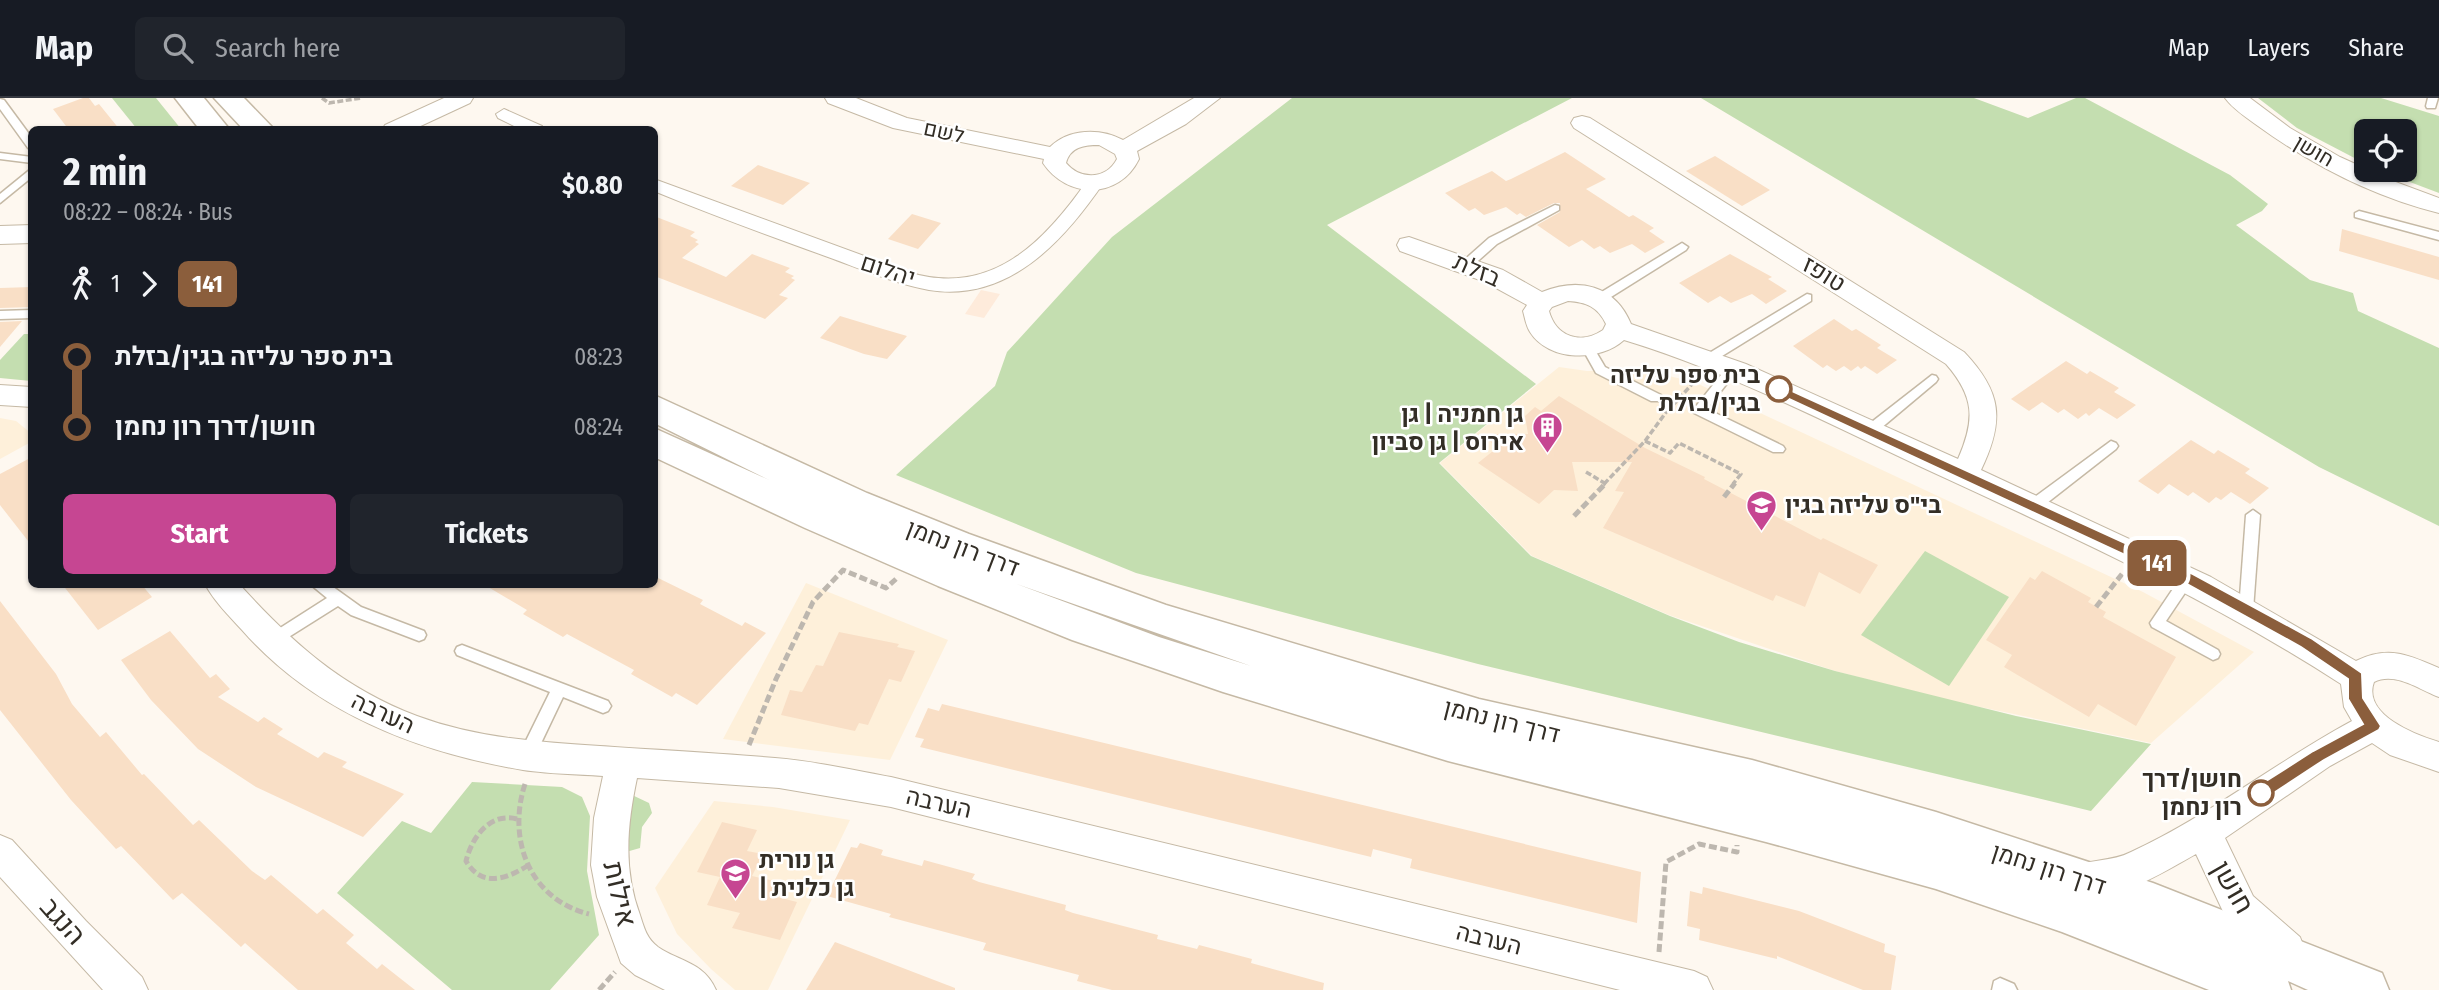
<!DOCTYPE html>
<meta charset="utf-8">
<style>
body{margin:0;font-family:"Fira Sans Condensed",Heebo,sans-serif;background:#20242c;color:#f1f3f6;height:100vh;display:flex;flex-direction:column;font-size:26px;white-space:nowrap}
*{box-sizing:border-box;margin:0}
p{font-size:23px;color:#9ea1a6}
.icon{flex:none;width:38px;height:38px;fill:none;stroke:currentColor;stroke-width:2;stroke-linecap:round;stroke-linejoin:round}
.map{position:relative;flex:1;overflow:hidden}
.sheet{position:absolute;left:28px;top:28px;width:630px;height:462px;display:flex;flex-direction:column;background:#171b24;border-radius:10px;box-shadow:0 2px 5px #0004}
.sheet>*{flex:none}
.badge{padding:0 14px;border-radius:10px;font-size:24px;line-height:46px}
.tools{position:absolute;left:2354px;top:21px;display:grid;gap:14px}
.tools a{display:grid;place-items:center;width:63px;height:63px;border-radius:10px;background:#171b24;box-shadow:0 2px 5px #0004;font-size:35px}
.map>.badge{position:absolute;translate:-50% -50%;box-shadow:0 0 0 4px #fff}
.legs{display:flex;align-items:center;gap:10px;height:77px;padding:0 35px;font-size:23px}
.legs p{margin-inline-start:auto}
.head{display:flex;align-items:center;justify-content:space-between;height:119px;padding:0 35px}
h1{font-size:38px;font-weight:700;line-height:52px}
.primary-button{display:flex;gap:14px;margin-top:auto;padding:14px 35px}
.primary-button a{flex:1;height:80px;border-radius:10px;background:#c64692;color:#fff;font-size:28px;font-weight:700;line-height:80px;text-align:center}
.primary-button a+a{background:#20242c;color:#f1f3f6}
ul{padding:0 35px;list-style:none}
li{display:flex;align-items:center;gap:24px;height:70px;font-size:26px}
li i{display:grid;place-items:center;width:10px;height:100%;margin:0 9px;background:currentColor}
li i::after{content:'';width:18px;height:18px;margin:-9px;border:5px solid;border-radius:50%;background:#171b24}
li p{margin-inline-start:auto}
li:first-child i{background:linear-gradient(#0000 50%,currentColor 0)}
li:last-child i{background:linear-gradient(currentColor 50%,#0000 0)}
header{display:flex;align-items:center;gap:42px;box-sizing:border-box;height:98px;padding:0 35px;background:#171b24;border-bottom:2px solid #363941}
header strong{font-size:33px}
nav{display:flex;gap:38px;margin-inline-start:auto;font-size:24px}
.search{width:490px;height:63px;background:#20242c;display:flex;align-items:center;gap:18px;box-sizing:border-box;padding:0 24px;border-radius:10px;color:#9ea1a6;font-size:26px}
.map>svg:first-child{display:block}
.industrial{fill:#feebdb}
.built{fill:#fef0da}
.green{fill:#c4deb0}
.building{fill:#f9dfc6}
.lines{fill:none;stroke-linecap:round;stroke-linejoin:round}
.service-casing{stroke:#c5b9a5;stroke-width:3}
.pedestrian-casing{stroke:#c5b9a5;stroke-width:2}
.minor-casing{stroke:#c5b9a5;stroke-width:2}
.tertiary-casing{stroke:#c5b9a5;stroke-width:2}
.secondary-casing{stroke:#c5b9a5;stroke-width:3}
.path-far1{stroke:#bdb7af;stroke-width:3.5;stroke-dasharray:6 2.5;stroke-linecap:butt}
.path{stroke:#bdb7af;stroke-width:5;stroke-dasharray:8 3.5;stroke-linecap:butt}
.service{fill:#fff;fill-rule:evenodd}
.pedestrian{fill:#fff;fill-rule:evenodd}
.minor{fill:#fff;fill-rule:evenodd}
.tertiary{fill:#fff;fill-rule:evenodd}
.secondary{fill:#fff;fill-rule:evenodd}
.line-1{fill:#8b5e3c;stroke:#fff;stroke-width:2}
.stop-1-dot{fill:#fff;stroke:#8b5e3c;stroke-width:3.5}
.labels{text-anchor:middle;dominant-baseline:central;stroke-width:5;stroke-linejoin:round;paint-order:stroke}
.far-street-label{font-size:21px;fill:#332e26;stroke:#fff}
.street-label{font-size:24px;fill:#332e26;stroke:#fff}
.stop-label{font-size:24px;font-weight:bold;fill:#332e26;stroke:#fff;text-anchor:end}
.poi-label{font-size:24px;font-weight:bold;fill:#332e26;stroke:#fff;text-anchor:start}
.near-street-label{font-size:28px;fill:#332e26;stroke:#fff}
</style>
<header>
<strong>Map</strong>
<div class="search"><svg class="icon" aria-label="search" viewBox="0 0 24 24"><circle cx="10" cy="10" r="6"/><path d="M15 15l6 6"/></svg>Search here</div>
<nav><a>Map</a><a>Layers</a><a>Share</a></nav>
</header>
<div class="map">
<svg width="2439" height="892" viewBox="0 0 2439 892">
<rect width="100%" height="100%" fill="#fef8f0"/>
<!-- industrial -->
<path class="industrial" d="M981 192 1000 196 984 220 965 216Z"/>
<!-- built -->
<g class="built">
<path d="M1559 269 1587 273 1644 272 1694 284 2143 494 2254 554 2151 645 1942 601 1835 573 1669 517 1532 458 1440 365Z"/>
<path d="M0 320 16 323 32 336 31 344 0 361Z"/>
<path d="M806 485 948 542 890 662 723 641Z"/>
<path d="M714 703 773 709 850 722 768 892H735L711 871 677 836 655 790Z"/>
</g>
<!-- green -->
<g class="green">
<path d="M112 0H156L181 31H137Z"/>
<path d="M1292 0H1572L1327 127 1536 286 1439 365 1531 458 1670 518 1739 544 1835 573 2016 618 2151 646 2091 713 1478 566 1136 475 896 377 995 288 1007 254 1112 139Z"/>
<path d="M1701 0H1974L2028 20 2076 0H2085L2230 77 2268 106 2262 113 2236 127 2310 182 2353 195 2358 213 2439 250V428L2319 369Z"/>
<path d="M2258 0H2381L2439 18V95L2378 72H2404V33H2366V66L2297 30Z"/>
<path d="M24 236H31V283L0 280V262Z"/>
<path d="M1925 453 2009 499 1949 588 1861 537Z"/>
<path d="M472 684 562 689 582 699 590 718 587 773 599 837 550 892H452L337 795 402 723 431 735Z"/>
<path d="M630 696 649 705 652 715 642 729 640 750 619 756Z"/>
</g>
<!-- building -->
<g class="building">
<path d="M83 0H89L95 8 99 6 120 32H69L53 11Z"/>
<path d="M1565 54 1606 81 1586 91 1629 119 1633 117 1654 130 1649 133 1665 144 1645 155 1632 146 1610 155 1600 148 1594 151 1582 142 1569 149 1537 127 1560 114V105H1554L1526 119 1520 115 1517 117 1506 109 1484 117 1475 110 1469 113 1445 95 1492 73 1506 83 1511 81Z"/>
<path d="M1715 58 1770 92 1742 108 1686 73Z"/>
<path d="M758 67 810 85 783 107 731 88Z"/>
<path d="M912 116 941 125 918 151 888 141Z"/>
<path d="M654 118 695 134 690 138 698 142 695 144 699 146 682 160 726 179 752 156 790 170 785 174 794 178 791 180 795 182 779 197 788 200 765 221 657 179 654 182Z"/>
<path d="M2342 131 2439 159V182L2339 153Z"/>
<path d="M1730 156 1772 179 1768 181 1787 193 1766 206 1752 196 1731 205 1720 198 1708 205 1679 185Z"/>
<path d="M32 189V209L0 210V190Z"/>
<path d="M840 218 883 231 907 238 887 261 864 256 820 240Z"/>
<path d="M1834 221 1852 233 1856 231 1881 247 1877 250 1897 262 1877 276 1865 268 1861 271 1858 268 1851 273 1844 268 1836 273 1827 267 1823 270 1793 248Z"/>
<path d="M22 223 0 249V224Z"/>
<path d="M2066 263 2087 276 2090 273 2119 290 2114 294 2136 307 2117 321 2099 310 2089 318 2086 315 2078 321 2064 311 2058 315 2042 304 2029 313 2011 301Z"/>
<path d="M1559 298 1645 350 1705 379 1704 381 1821 442 1823 440 1878 467 1860 496 1819 474 1805 509 1776 497 1773 503 1603 430 1624 394 1615 393 1632 364H1572L1578 393 1554 392 1539 406 1478 365 1498 349 1479 336H1528L1525 318 1535 309 1541 313Z"/>
<path d="M2191 342 2214 356 2218 352 2250 371 2245 375 2269 390 2250 406 2231 394 2221 402 2216 399 2209 405 2193 394 2188 398 2169 386 2158 396 2138 383Z"/>
<path d="M32 359V448L0 407V376Z"/>
<path d="M2042 473 2091 500 2088 504 2106 514 2103 519 2176 559 2136 628 2098 606 2089 619 2004 569 2012 557 1986 542 2030 479 2035 482Z"/>
<path d="M654 478 703 502 700 506 742 528 745 524 766 535 697 607 676 595 672 599 631 576 634 572 567 536 563 539 523 516 527 512 483 486H654Z"/>
<path d="M62 486H141L152 499 98 532Z"/>
<path d="M0 503 56 576 72 606 100 639 106 634 142 677 144 676 193 727 199 722 252 773 265 782 271 777 317 816 323 811 354 837 346 845 377 871 382 866 415 892H298L245 845 241 849 182 795 173 802 121 748 116 751 71 702 0 612Z"/>
<path d="M170 533 210 580 216 576 230 591 218 599 258 624 264 619 283 631 277 636 318 660 324 654 347 664 342 669 404 696 363 739 256 689 198 651 151 602 121 562Z"/>
<path d="M839 534 899 546 897 549 915 553 901 584 889 581 868 627 859 625 855 633 781 617 790 592 802 594 816 567 823 568Z"/>
<path d="M942 606 1641 774 1637 825 1410 770 1412 761 1373 751 1371 759 920 649 924 641 915 639 928 610 939 613Z"/>
<path d="M722 724 757 732 747 753 763 756 752 778 779 784 773 798 797 804 780 842 732 830 740 815 707 807 720 779 697 774Z"/>
<path d="M860 745 883 752 881 757 922 768 924 762 975 776 972 781 979 784 1066 807 1065 812 1073 815 1158 837 1157 841 1197 851 1199 847 1252 861 1251 865 1324 885 1323 892H1112L1077 883 1079 877 983 852 986 845 889 819 891 816 827 798 851 749 857 750Z"/>
<path d="M1703 789 1799 813 1885 846 1884 854 1896 858 1891 892H1863L1777 858V861L1699 842 1700 831 1687 828 1690 793 1702 796Z"/>
<path d="M835 844 955 890V892H806Z"/>
</g>
<g class="lines">
<defs>
<g id="service">
<path d="M2428 0H2438L2435 10H2427L2426 8Z"/>
<path d="M0 1 4 2 32 40V51L28 50 0 11Z"/>
<path d="M0 55 32 59V65L0 61Z"/>
<path d="M32 70V79L0 105V96Z"/>
<path d="M1555 107 1559 108V112L1497 146 1470 170H1462V164L1489 140Z"/>
<path d="M2359 113 2439 134V142L2355 119V115Z"/>
<path d="M1682 145 1688 149 1686 152 1603 204H1595L1593 201 1595 198Z"/>
<path d="M1807 196 1811 197V203L1714 263H1706L1704 260 1706 257Z"/>
<path d="M32 212V220L0 221V213Z"/>
<path d="M1588 246 1592 247 1605 269 1661 297 1662 300 1661 303H1651L1596 275 1582 250Z"/>
<path d="M1733 266 1739 270 1707 311 1783 348 1785 351 1783 354H1773L1694 315 1693 312 1729 267Z"/>
<path d="M1932 277 1936 278 1938 281 1936 284 1874 336H1864L1862 333 1864 330Z"/>
<path d="M2111 343 2116 345 2118 348 2116 351 2038 412H2028L2026 408 2028 404Z"/>
<path d="M2253 412 2260 417 2253 512 2251 516H2241L2239 512 2246 417Z"/>
<path d="M2188 474 2193 476 2195 480 2166 523 2218 552 2220 556 2218 560 2213 562 2152 529 2150 525 2183 476Z"/>
<path d="M310 486H329L361 509 424 533 426 537 424 541 419 543 351 517 338 508 276 547 271 549 266 547 264 543 266 539 327 500Z"/>
<path d="M462 547 608 603 611 608 608 613 603 615 563 599 533 662 527 664 521 662 519 657 550 594 457 557 455 553 457 549Z"/>
<path d="M2000 880 2014 886 2017 892H1992L1994 883Z"/>
</g>
<g id="pedestrian">
<path d="M504 11 542 28 544 32H522L498 20 496 16Z"/>
<path d="M1095 79 1104 84C1064 143 1008 205 929 192 895 186 861 171 828 159 770 138 712 117 654 93V81L908 174C991 200 1045 144 1089 80Z"/>
</g>
<g id="minor">
<path d="M444 0H473L470 5 412 32H382L385 27Z"/>
<path d="M825 0H856L907 20 1050 49C1069 30 1101 30 1123 42L1194 0H1220L1186 26 1137 53 1139 61C1119 102 1067 101 1043 65L1044 61 893 30 828 5ZM1099 47 1115 56 1117 61C1106 82 1080 82 1066 65 1070 49 1084 47 1099 47Z"/>
<path d="M2225 0H2250L2290 30 2340 59 2393 83 2439 100V115C2374 99 2312 67 2258 28 2247 20 2233 11 2225 0Z"/>
<path d="M1582 18 1590 20 1964 254C2002 294 2005 322 1981 372L2211 479 2356 563C2388 547 2409 557 2439 570V599C2420 592 2395 573 2374 584 2362 617 2416 637 2439 644V674L2390 657 2372 645 2330 668 2225 740 2253 798 2300 839 2305 852 2300 865 2287 870 2274 865 2227 822 2196 756C2160 776 2111 809 2069 793L2064 781 2069 769C2090 761 2112 764 2131 754 2209 718 2276 664 2352 623L2344 609 2341 586C2207 499 2062 434 1917 367 1821 322 1726 273 1624 242 1600 264 1549 264 1530 234 1526 228 1525 220 1523 213L1527 207 1485 184 1400 153 1397 147 1400 141 1409 139 1503 172 1542 194C1579 179 1615 187 1631 226L1746 266 1958 361C1975 322 1975 299 1946 266L1574 30 1571 25 1574 20ZM1568 203C1586 204 1598 209 1606 226L1603 232C1581 247 1556 239 1549 213L1552 209Z"/>
<path d="M0 287 32 289V309L0 307Z"/>
<path d="M205 486H239C293 545 341 589 417 618 476 640 538 644 600 648 658 652 717 655 775 660 814 663 853 672 891 679L1694 873 1707 879 1713 892H1620L891 709 779 690 637 680C627 728 623 771 640 817 644 830 647 841 658 849 680 864 704 864 716 892H665L635 877 621 865 597 799 591 767 594 720 603 678C577 676 549 676 523 672 417 654 315 615 242 532 229 518 214 503 205 486Z"/>
<path d="M0 737 12 742 86 823 142 879 148 892H103L0 779Z"/>
</g>
<path id="tertiary" d="M32 127V145L0 146V128Z"/>
<g id="secondary">
<path d="M175 0H204L230 32H200Z"/>
<path d="M214 0H244L275 32H244Z"/>
<path d="M654 297 867 395 969 436 1166 507 1479 601 1752 662 1936 714 2153 785 2382 875 2389 892H2308L2288 883 2291 892H2209L2062 834 1936 791 1766 744 1448 663 1223 594 1072 542 938 488 805 430 654 359V330L769 382 654 325ZM1011 484 1251 568 1159 539Z"/>
</g>
</defs>
<!-- service casing -->
<use href="#service" class="service-casing"/>
<!-- pedestrian casing -->
<use href="#pedestrian" class="pedestrian-casing"/>
<!-- minor casing -->
<use href="#minor" class="minor-casing"/>
<!-- tertiary casing -->
<use href="#tertiary" class="tertiary-casing"/>
<!-- secondary casing -->
<use href="#secondary" class="secondary-casing"/>
<!-- path-far1 -->
<g class="path-far1">
<path d="M322 0 329 5 361 0"/>
<path d="M1673 307 1694 284 1695 278"/>
<path d="M1645 343 1670 355 1679 345 1741 376 1733 386"/>
<path d="M1586 374 1606 386"/>
<path d="M1604 386 1645 343 1667 313"/>
</g>
<!-- path -->
<g class="path">
<path d="M1604 385 1606 386"/>
<path d="M1724 399 1735 385"/>
<path d="M1574 418 1606 385"/>
<path d="M2096 509 2122 476"/>
<path d="M749 647 776 581 813 504 843 472 886 490 896 481"/>
<path d="M525 686C507 741 529 801 589 816"/>
<path d="M517 721C490 714 472 739 466 763 481 789 505 782 527 768"/>
<path d="M1659 854 1666 764 1699 746 1737 754V747"/>
<path d="M599 892 615 874"/>
</g>
<!-- service -->
<use href="#service" class="service"/>
<!-- pedestrian -->
<use href="#pedestrian" class="pedestrian"/>
<!-- minor -->
<use href="#minor" class="minor"/>
<!-- tertiary -->
<use href="#tertiary" class="tertiary"/>
<!-- secondary -->
<use href="#secondary" class="secondary"/>
</g>
<!-- line-1 -->
<path class="line-1" d="M1779 287 2193 476 2311 540 2362 575 2363 600 2381 628 2379 632 2324 662 2266 700H2255L2253 695 2255 690 2313 653 2363 626 2348 601V581L2301 549 2183 484 1774 294V288Z"/>
<!-- icons -->
<defs>
<symbol id="building-pin" viewBox="-11 -11 22 30"><path d="M0 17L-7.5 6A9.5 9.5 0 1 1 7.5 6Z" fill="#c64692" stroke="#fff"/><path d="M-4-6H4V6H1V3H-1V6H-4ZM-2.5-4.3h1.7v1.8h-1.7ZM.8-4.3h1.7v1.8H.8ZM-2.5-1h1.7V.8h-1.7ZM.8-1h1.7V.8H.8Z" fill="#fff"/></symbol>
<symbol id="school-pin" viewBox="-11 -11 22 30"><path d="M0 17L-7.5 6A9.5 9.5 0 1 1 7.5 6Z" fill="#c64692" stroke="#fff"/><path d="M0-5L7-2L0 1L-7-2ZM-4 1L0 2.5L4 1V4Q0 6-4 4Z" fill="#fff"/></symbol>
</defs>
<g fill-rule="evenodd">
<use href="#building-pin" x="1530" y="312" width="35" height="47"/>
<use href="#school-pin" x="1744" y="390" width="35" height="47"/>
<use href="#school-pin" x="718" y="758" width="35" height="47"/>
</g>
<!-- markers -->
<g class="stop-1-dot">
<circle cx="1779" cy="291" r="12"/>
<circle cx="2261" cy="695" r="12"/>
</g>
<g class="labels">
<!-- far-street labels -->
<g class="far-street-label">
<text transform="translate(944 34) rotate(12)">לשם</text>
<text transform="translate(2314 53) rotate(30)">חושן</text>
</g>
<!-- street labels -->
<g class="street-label">
<text transform="translate(888 172) rotate(18)">יהלום</text>
<text transform="translate(1477 172) rotate(24)">בזלת</text>
<text transform="translate(1824 176) rotate(32)">טופז</text>
<text transform="translate(963 450) rotate(21)">דרך רון נחמן</text>
<text transform="translate(383 615) rotate(25)">הערבה</text>
<text transform="translate(1502 623) rotate(14)">דרך רון נחמן</text>
<text transform="translate(939 705) rotate(13)">הערבה</text>
<text transform="translate(2049 771) rotate(18)">דרך רון נחמן</text>
<text transform="translate(1489 841) rotate(14)">הערבה</text>
</g>
<!-- stop labels -->
<g class="stop-label">
<text x="1760" y="277">בית ספר עליזה<tspan x="1760" dy="28">בגין/בזלת</tspan></text>
<text x="2242" y="681">חושן/דרך<tspan x="2242" dy="28">רון נחמן</tspan></text>
</g>
<!-- poi labels -->
<g class="poi-label">
<text x="1524" y="316" text-anchor="end">גן חמניה | גן<tspan x="1524" dy="28">אירוס | גן סביון</tspan></text>
<text x="1785" y="407">בי"ס עליזה בגין</text>
<text x="759" y="762">גן נורית<tspan x="759" dy="28">| גן כלנית</tspan></text>
</g>
<!-- near-street labels -->
<g class="near-street-label">
<text transform="translate(2233 789) rotate(60)">חושן</text>
<text transform="translate(620 796) rotate(77)">אילות</text>
<text transform="translate(63 823) rotate(48)">הנגב</text>
</g>
</g>
</svg>
<div class="tools">
<a><svg class="icon" aria-label="locate" viewBox="0 0 24 24"><circle cx="12" cy="12" r="6"/><path d="M12 2v4M12 18v4M2 12h4M18 12h4"/></svg></a>
</div>
<b class="badge" style="left:2157px;top:465px;background:#8b5e3c;color:#fff">141</b>
<section class="sheet">
<div class="head"><div><h1>2 min</h1><p>08:22 – 08:24 · Bus</p></div><b>$0.80</b></div>
<div class="legs"><svg class="icon" aria-label="walk" viewBox="0 0 24 24"><circle cx="13" cy="4" r="2"/><path d="M13 8l-2 6 4 7M11 14l-3 7M7 12l3-4h3l4 4"/></svg>1<svg class="icon" aria-label="forward" viewBox="0 0 24 24"><path d="M9 5l7 7-7 7"/></svg><b class="badge" style="background:#8b5e3c;color:#fff">141</b></div>
<ul>
<li><i style="color:#8b5e3c"></i><b>בית ספר עליזה בגין/בזלת</b><p>08:23</p></li>
<li><i style="color:#8b5e3c"></i><b>חושן/דרך רון נחמן</b><p>08:24</p></li>
</ul>
<div class="primary-button"><a>Start</a><a>Tickets</a></div>
</section>
</div>
